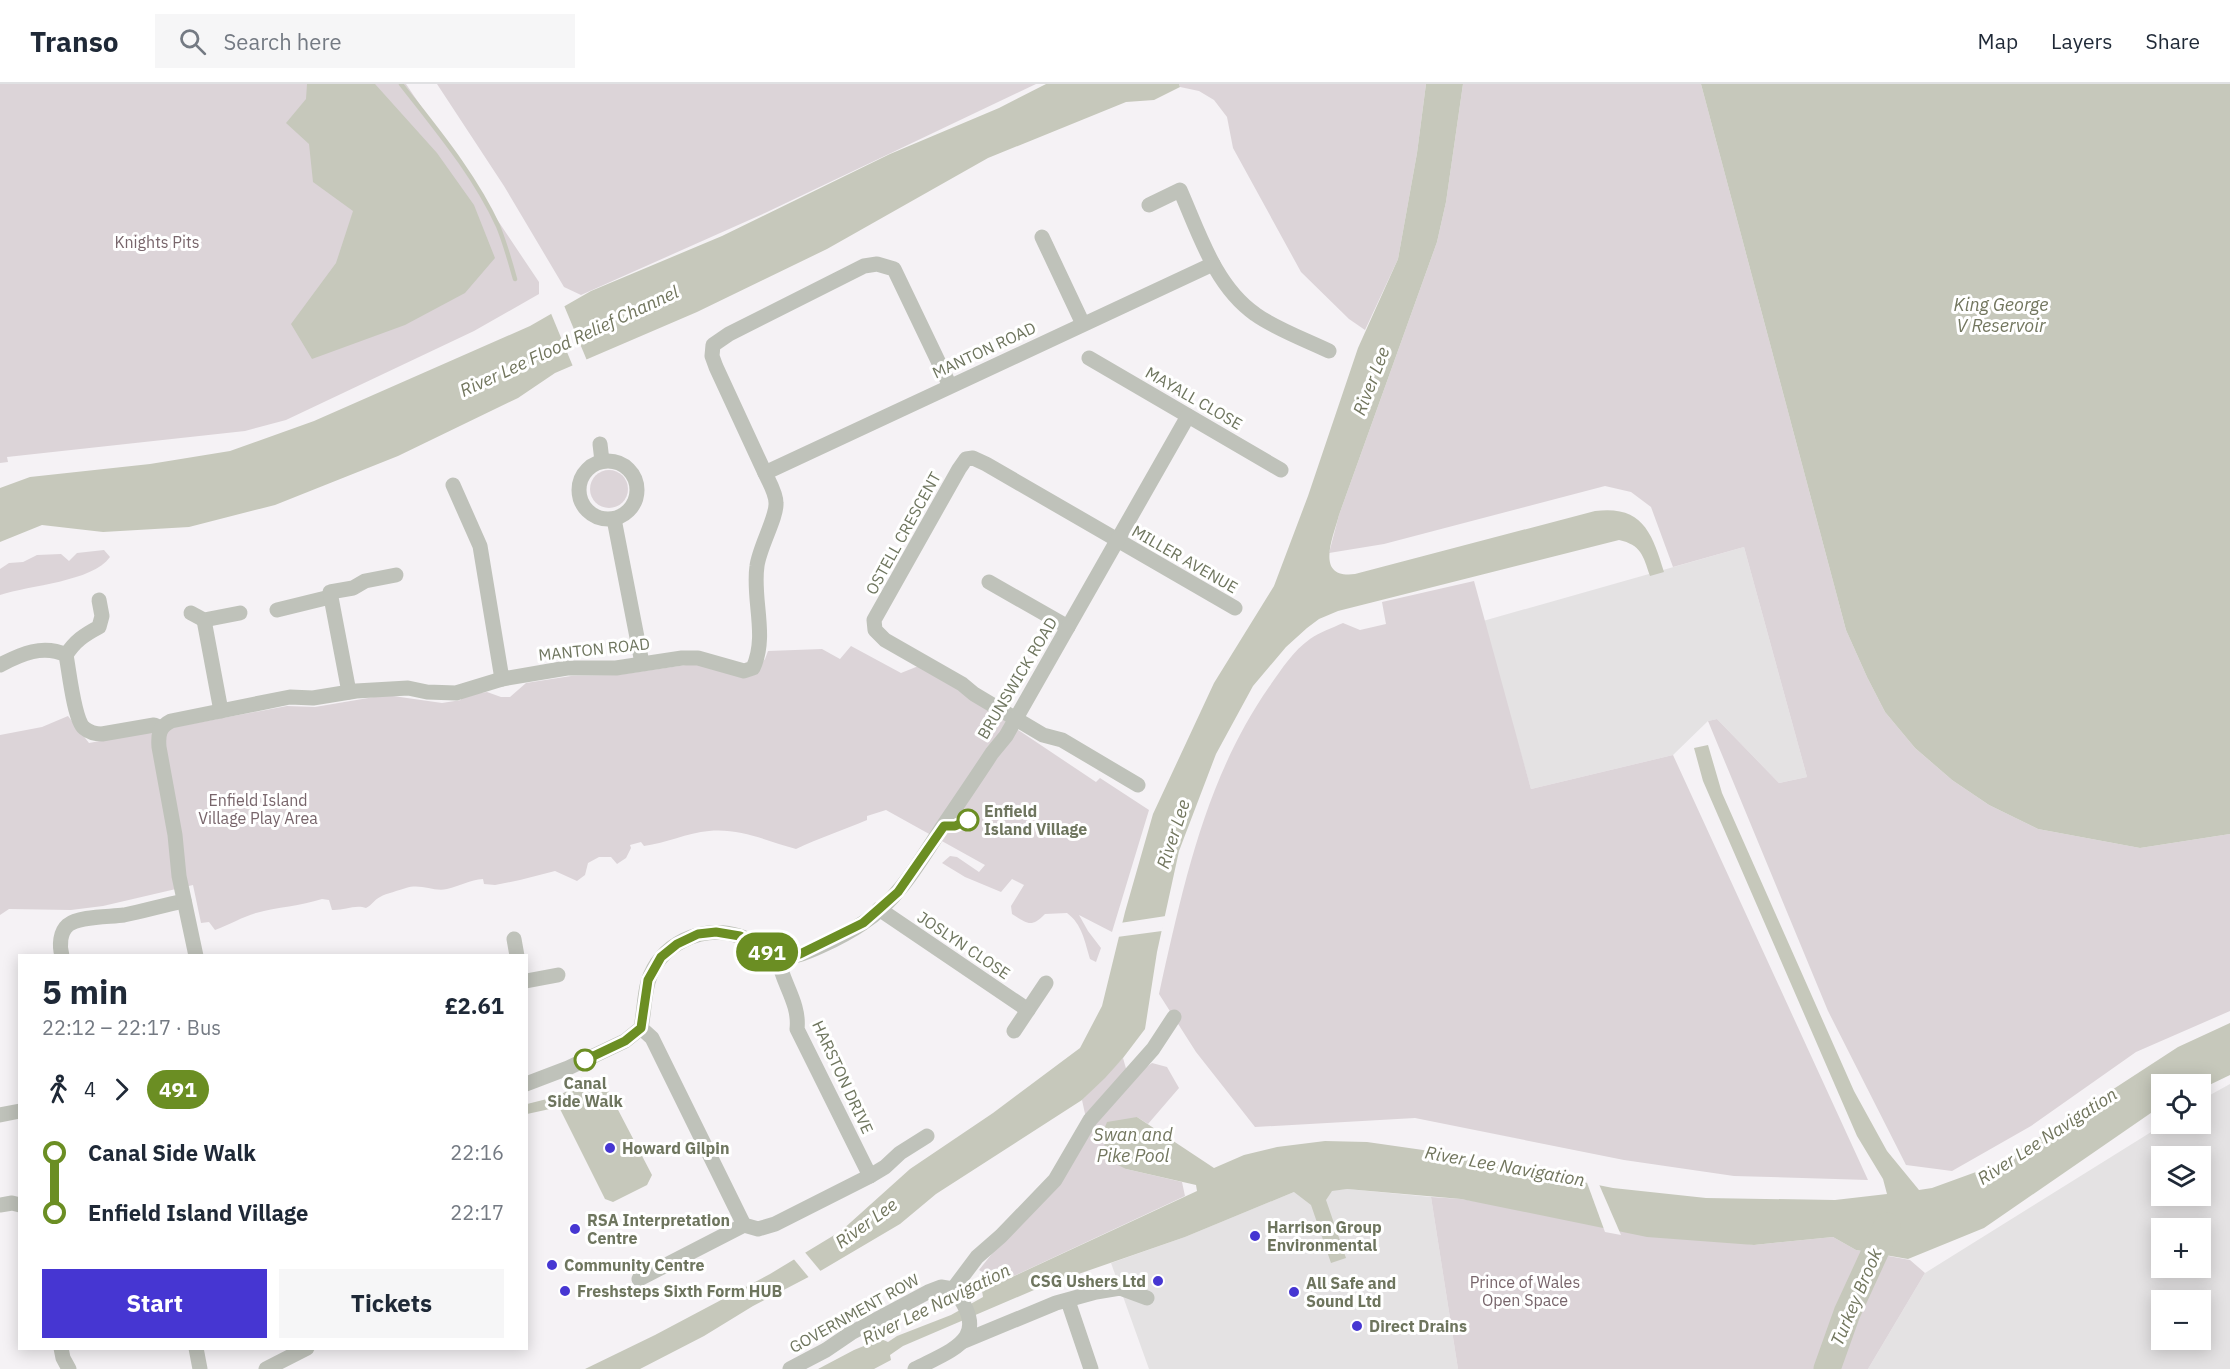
<!DOCTYPE html>
<meta charset="utf-8">
<style>
body{margin:0;font-family:"IBM Plex Sans",sans-serif;background:#f6f6f7;color:#1f2937;height:100vh;display:flex;flex-direction:column;font-size:22px;white-space:nowrap}
*{box-sizing:border-box;margin:0}
p{font-size:20px;color:#747a83}
.icon{flex:none;width:33px;height:33px;fill:none;stroke:currentColor;stroke-width:2;stroke-linecap:round;stroke-linejoin:round}
.map{position:relative;flex:1;overflow:hidden}
.panel{position:absolute;left:18px;top:870px;width:510px;height:396px;display:flex;flex-direction:column;background:#fff;border-radius:0px;box-shadow:0 3px 15px #0003}
.panel>*{flex:none}
.badge{padding:0 12px;border-radius:20px;font-size:21px;line-height:39px}
.tools{position:absolute;left:2151px;top:990px;display:grid;gap:12px}
.tools a{display:grid;place-items:center;width:60px;height:60px;border-radius:0px;background:#fff;box-shadow:0 3px 15px #0003;font-size:30px}
.map>.badge{position:absolute;translate:-50% -50%;box-shadow:0 0 0 3px #fff}
.legs{display:flex;align-items:center;gap:9px;height:66px;padding:0 24px;font-size:20px}
.legs p{margin-inline-start:auto}
.headline{display:flex;align-items:center;justify-content:space-between;height:102px;padding:0 24px}
h1{font-size:33px;font-weight:700;line-height:45px}
.primary-button{display:flex;gap:12px;margin-top:auto;padding:12px 24px}
.primary-button a{flex:1;height:69px;border-radius:0px;background:#4636d2;color:#fff;font-size:24px;font-weight:700;line-height:69px;text-align:center}
.primary-button a+a{background:#f6f6f7;color:#1f2937}
ul{padding:0 24px;list-style:none}
li{display:flex;align-items:center;gap:21px;height:60px;font-size:22px}
li i{display:grid;place-items:center;width:9px;height:100%;margin:0 8px;background:currentColor}
li i::after{content:'';width:15px;height:15px;margin:-8px;border:4px solid;border-radius:50%;background:#fff}
li p{margin-inline-start:auto}
li:first-child i{background:linear-gradient(#0000 50%,currentColor 0)}
li:last-child i{background:linear-gradient(currentColor 50%,#0000 0)}
header{display:flex;align-items:center;gap:36px;box-sizing:border-box;height:84px;padding:0 30px;background:#fff;border-bottom:2px solid #e0e1e3}
header strong{font-size:28px}
nav{display:flex;gap:33px;margin-inline-start:auto;font-size:21px}
.search{width:420px;height:54px;background:#f6f6f7;display:flex;align-items:center;gap:15px;box-sizing:border-box;padding:0 21px;border-radius:0px;color:#747a83;font-size:22px}
.map>svg:first-child{display:block}
.built{fill:#e4e2e3;fill-rule:evenodd}
.green{fill:#dcd4d8}
.water{fill:#c6c8bb}
.pier{fill:#f5f2f5}
.lines{fill:none;stroke-linecap:round;stroke-linejoin:round}
.stream{stroke:#c6c8bb;stroke-width:4.5}
.river{stroke:#c6c8bb;stroke-width:27}
.minor{stroke:#bfc2ba;stroke-width:15}
.line-1-casing{stroke:#fff;stroke-width:14}
.line-1{stroke:#6b8e23;stroke-width:9}
.stop-1-dot{fill:#fff;stroke:#6b8e23;stroke-width:3}
.poi-dot{fill:#4636d2;stroke:#fff;stroke-width:2}
.labels{text-anchor:middle;dominant-baseline:central;stroke-width:6;stroke-linejoin:round;paint-order:stroke}
.park-label{font-size:16px;fill:#78656b;stroke:#fff}
.street-label{font-size:16px;fill:#6e755e;stroke:#fff}
.stop-label{font-size:16px;font-weight:bold;fill:#6e755e;stroke:#fff;text-anchor:start}
.poi-label{font-size:16px;font-weight:bold;fill:#6e755e;stroke:#fff;text-anchor:start}
.water-label{font-size:18px;font-style:italic;fill:#72765e;stroke:#fff}
</style>
<header>
<strong>Transo</strong>
<div class="search"><svg class="icon" aria-label="search" viewBox="0 0 24 24"><circle cx="10" cy="10" r="6"/><path d="M15 15l6 6"/></svg>Search here</div>
<nav><a>Map</a><a>Layers</a><a>Share</a></nav>
</header>
<div class="map">
<svg width="2230" height="1285" viewBox="0 0 2230 1285">
<rect width="100%" height="100%" fill="#f5f2f5"/>
<!-- built -->
<g class="built">
<path d="M1744 463 1807 693 1779 699 1717 635 1708 637 1673 671 1531 705 1483 537Z"/>
<path d="M2230 1000V1285H1868L1925 1189 2164 1040H2200L2201 1016ZM2200 1072V1112H2162V1072ZM2162 1144H2200V1184H2162ZM2162 1216H2200V1256H2162Z"/>
<path d="M1347 1105 1431 1113 1458 1285H1149L1111 1179 1185 1153 1294 1108Z"/>
</g>
<!-- green -->
<g class="green">
<path d="M0 0H406L539 198V210L474 247 286 336 245 347 7 373 8 378 0 379Z"/>
<path d="M437 0H1036L765 129 581 211 564 203 504 102Z"/>
<path d="M1179 0H1426L1417 69 1398 175 1365 246 1349 235 1301 188 1233 64 1227 33 1214 16 1199 7 1180 3Z"/>
<path d="M1463 0H1701L1846 546 1867 593 1885 628 1915 664 1952 696 1989 721 2038 745 2140 764 2230 750V927L2136 968 2031 1042 1952 1087 1906 1081 1828 927 1708 637 1717 635 1779 699 1807 693 1744 463 1673 483 1651 423 1631 408 1605 402 1384 460 1329 469 1339 431 1437 158 1446 118Z"/>
<circle cx="609" cy="405" r="19"/>
<path d="M104 466 110 473C92 498 30 501 0 511V485L9 479 23 478 37 471 61 470 69 477 77 469Z"/>
<path d="M1474 497 1531 705 1673 671 1868 1096 1734 1092 1624 1076 1415 1034 1255 1043 1196 968 1159 910C1183 803 1205 695 1269 603 1281 586 1293 567 1310 555 1320 548 1332 544 1343 539L1360 546 1386 540 1382 518Z"/>
<path d="M851 562 901 589 921 581 1096 698 1100 694 1149 726 1112 848 1079 831 1088 847 1101 864 1096 878 1090 875C1085 858 1082 840 1067 829L1045 830C1031 844 1028 840 1012 830L1011 822 1024 801 1012 795 1001 808 965 793 942 779 950 772 957 773 979 788 985 781 886 726 867 732V736C843 746 819 754 796 765 767 757 740 744 709 747 687 749 666 759 644 762L641 758 630 761 631 764 626 774 617 780 611 773H599L588 779 585 791 577 797 555 787 520 796 495 801 484 800 483 795C470 796 460 802 447 805 433 808 421 799 406 804 398 807 387 809 380 813 374 816 372 821 366 824 355 820 343 827 332 826L329 816 322 815C301 822 277 823 256 829 242 833 229 841 215 846L209 838 201 839 193 801 103 822 71 826 9 825 0 831V651L42 643 68 632 89 659 287 622 315 623 386 611 442 619 461 616 460 612 487 608 501 613H510L526 599 571 592 617 591 693 580 755 588 765 575 768 567 822 565 840 575Z"/>
<path d="M1123 974 1129 995 1152 979 1167 983 1179 1004 1148 1040 1137 1033 1126 1085 1182 1098 1185 1112 1001 1198 979 1186 1089 1048 1082 1016Z"/>
<path d="M1431 1113 1461 1115 1754 1161 1833 1153 1856 1166 1910 1176 1925 1189 1868 1285H1458Z"/>
</g>
<!-- water -->
<g class="water">
<path d="M307 0H375L437 69 474 121 495 174 465 209 405 241 312 275 291 240 336 179 353 127 313 98 309 60 286 39 306 15Z"/>
<path d="M1046 0H1179L1180 3 1154 16 1126 18 988 74 827 165 697 228 555 289 518 314 398 372 275 421 189 443 103 448 42 441 0 458V404L30 393 150 380 230 367 314 337 530 242 591 207 722 152 890 70 999 24Z"/>
<path d="M1426 0H1463L1446 118 1437 158 1339 431C1333 454 1314 495 1355 490L1595 427C1642 421 1652 448 1664 488L1650 492C1643 471 1641 461 1619 456L1338 527 1319 535 1307 544 1286 563 1253 602 1216 670 1179 767 1157 868 1145 945 1123 974 1105 994 1082 1016 936 1110 900 1140 822 1186 753 1222 704 1252 640 1285H585L655 1251 770 1190 841 1147 910 1085 993 1029 1080 964 1102 922 1125 828 1153 730 1214 599 1274 502 1308 412 1358 264 1398 175 1417 69Z"/>
<path d="M1701 0H2230V750L2140 764 2038 745 1989 721 1952 696 1915 664 1885 628 1867 593 1846 546Z"/>
<path d="M1708 661 1722 709 1854 1007 1887 1067 1919 1106 1932 1104 1998 1080 2178 963 2230 939V991L2201 1005 2200 1000H2162L2161 1022 1984 1144 1908 1175 1856 1166 1833 1153 1754 1161 1647 1153 1461 1115 1347 1105 1332 1107 1326 1116 1346 1174 1331 1179 1311 1121 1294 1108 1185 1153 1041 1203 903 1262 890 1271 891 1276 874 1285H818L854 1266 881 1255 888 1258 897 1252 951 1231 983 1213 982 1207 1197 1107 1196 1101 1126 1085 1106 1075 1103 1048 1107 1038 1137 1033 1214 1084 1244 1071 1277 1063 1325 1057 1367 1058 1423 1066 1613 1104 1706 1114 1835 1116 1887 1110 1883 1095 1857 1052 1703 697 1694 664Z"/>
<path d="M594 994 603 997 652 1091 647 1101 613 1118 605 1115 559 1023 527 1030V1020L555 1013Z"/>
</g>
<!-- pier -->
<g class="pier">
<path d="M563 219 588 279 574 285 550 227Z"/>
<path d="M1166 832 1162 847 1117 853 1120 839Z"/>
<path d="M1586 1096 1598 1098 1621 1151 1605 1148Z"/>
<path d="M803 1166 823 1190 811 1196 792 1173Z"/>
</g>
<g class="lines">
<!-- stream -->
<path class="stream" d="M401 0C436 45 474 90 498 142 505 159 510 177 515 195"/>
<!-- river -->
<path class="river" d="M1827 1285 1847 1229 1887 1142"/>
<!-- minor -->
<g class="minor">
<path d="M1149 121 1180 106C1199 149 1215 202 1255 230 1274 244 1306 256 1329 267"/>
<path d="M1042 153 1083 240"/>
<path d="M1089 274 1281 386"/>
<path d="M600 360 602 377"/>
<circle cx="608" cy="406" r="29"/>
<path d="M765 389 716 283 712 272 713 261 729 250 864 182 877 180 894 185 950 302"/>
<path d="M453 401 480 462 502 595"/>
<path d="M614 435 642 579"/>
<path d="M989 498 1068 543"/>
<path d="M277 526 330 513"/>
<path d="M191 529 204 536 240 529"/>
<path d="M204 536 221 627"/>
<path d="M66 571C75 557 84 551 99 543L102 532 99 516"/>
<path d="M0 581C21 570 43 560 66 571 69 586 74 635 84 644 90 649 95 650 102 650L154 641 161 644"/>
<path d="M349 608 330 508 353 504 365 497 396 491"/>
<path d="M1138 701 1062 656 1043 651 1016 635 974 610 962 600 885 556 875 546 874 536 959 385 966 375 973 374 986 380 1235 524"/>
<path d="M879 825 1028 926 1046 899"/>
<path d="M514 855 517 872"/>
<path d="M62 872C59 861 60 848 68 841 79 832 110 833 124 831 144 827 164 821 184 817"/>
<path d="M196 872 179 792 175 751 159 663C158 651 159 643 171 637L290 613 313 614 356 607 408 604 427 608 456 609 502 595 567 584H616L682 574H698L744 587 753 584C768 552 752 515 757 482 759 464 777 433 776 419 776 409 769 398 765 389L1213 180"/>
<path d="M778 874C782 899 800 919 797 945L870 1092"/>
<path d="M526 897 558 891"/>
<path d="M641 944C644 929 644 913 648 898 659 860 702 840 739 852 754 856 764 871 779 874 797 877 847 850 863 839 897 817 919 779 941 745 958 720 975 695 992 669L1006 652 1188 332"/>
<path d="M641 944 652 954 744 1141 758 1145 775 1140 870 1092 885 1083 900 1069 927 1052"/>
<path d="M1014 947 1028 926"/>
<path d="M526 1000 568 984 625 957 641 944"/>
<path d="M0 1031 20 1027"/>
<path d="M0 1121 12 1119 20 1121"/>
<path d="M639 1195 744 1141"/>
<path d="M953 1205 977 1173 1001 1152 1055 1096 1090 1036 1153 965 1174 933"/>
<path d="M1068 1217 1091 1285"/>
<path d="M964 1257 1056 1219 1096 1208 1120 1204 1147 1214"/>
<path d="M61 1264 63 1274 69 1285"/>
<path d="M196 1264 200 1285"/>
<path d="M266 1285 307 1264"/>
<path d="M790 1285 826 1266 851 1249 928 1208 941 1203 953 1205C993 1254 954 1265 915 1285"/>
</g>
</g>
<g class="lines">
<defs>
<path id="line-1" d="M585 976 625 957 641 944 648 896 661 873 677 860 698 850 716 848 740 852 778 874H787L800 870 863 839 879 825 898 808 944 742H955L968 736"/>
</defs>
<!-- line-1 casing -->
<use href="#line-1" class="line-1-casing"/>
<!-- line-1 -->
<use href="#line-1" class="line-1"/>
</g>
<!-- markers -->
<g class="stop-1-dot">
<circle cx="968" cy="736" r="10"/>
<circle cx="585" cy="976" r="10"/>
</g>
<g class="poi-dot">
<circle cx="610" cy="1064" r="6"/>
<circle cx="575" cy="1145" r="6"/>
<circle cx="1255" cy="1152" r="6"/>
<circle cx="552" cy="1181" r="6"/>
<circle cx="1158" cy="1197" r="6"/>
<circle cx="565" cy="1207" r="6"/>
<circle cx="1294" cy="1208" r="6"/>
<circle cx="1357" cy="1242" r="6"/>
</g>
<g class="labels">
<!-- park labels -->
<g class="park-label">
<text x="157" y="158">Knights Pits</text>
<text x="258" y="716">Enfield Island<tspan x="258" dy="18">Village Play Area</tspan></text>
<text x="1525" y="1198">Prince of Wales<tspan x="1525" dy="18">Open Space</tspan></text>
</g>
<!-- street labels -->
<g class="street-label">
<text transform="translate(984 266) rotate(-25)">MANTON ROAD</text>
<text transform="translate(1194 314) rotate(30)">MAYALL CLOSE</text>
<text transform="translate(903 449) rotate(-61)">OSTELL CRESCENT</text>
<text transform="translate(1185 475) rotate(30)">MILLER AVENUE</text>
<text transform="translate(594 565) rotate(-6)">MANTON ROAD</text>
<text transform="translate(1017 594) rotate(-59)">BRUNSWICK ROAD</text>
<text transform="translate(964 861) rotate(34)">JOSLYN CLOSE</text>
<text transform="translate(843 993) rotate(65)">HARSTON DRIVE</text>
<text transform="translate(854 1229) rotate(-29)">GOVERNMENT ROW</text>
</g>
<!-- stop labels -->
<g class="stop-label">
<text x="984" y="727">Enfield<tspan x="984" dy="18">Island Village</tspan></text>
<text x="585" y="999" text-anchor="middle">Canal<tspan x="585" dy="18">Side Walk</tspan></text>
</g>
<!-- poi labels -->
<g class="poi-label">
<text x="622" y="1064">Howard Gilpin</text>
<text x="587" y="1136">RSA Interpretation<tspan x="587" dy="18">Centre</tspan></text>
<text x="1267" y="1143">Harrison Group<tspan x="1267" dy="18">Environmental</tspan></text>
<text x="564" y="1181">Community Centre</text>
<text x="1146" y="1197" text-anchor="end">CSG Ushers Ltd</text>
<text x="1306" y="1199">All Safe and<tspan x="1306" dy="18">Sound Ltd</tspan></text>
<text x="577" y="1207">Freshsteps Sixth Form HUB</text>
<text x="1369" y="1242">Direct Drains</text>
</g>
<!-- water labels -->
<g class="water-label">
<text x="2001" y="220">King George<tspan x="2001" dy="21">V Reservoir</tspan></text>
<text transform="translate(569 257) rotate(-25)">River Lee Flood Relief Channel</text>
<text transform="translate(1371 297) rotate(-69)">River Lee</text>
<text transform="translate(1173 750) rotate(-72)">River Lee</text>
<text x="1133" y="1050">Swan and<tspan x="1133" dy="21">Pike Pool</tspan></text>
<text transform="translate(2047 1052) rotate(-33)">River Lee Navigation</text>
<text transform="translate(1505 1082) rotate(10)">River Lee Navigation</text>
<text transform="translate(866 1139) rotate(-36)">River Lee</text>
<text transform="translate(1856 1213) rotate(-67)">Turkey Brook</text>
<text transform="translate(936 1220) rotate(-26)">River Lee Navigation</text>
</g>
</g>
</svg>
<div class="tools">
<a><svg class="icon" aria-label="locate" viewBox="0 0 24 24"><circle cx="12" cy="12" r="6"/><path d="M12 2v4M12 18v4M2 12h4M18 12h4"/></svg></a>
<a><svg class="icon" aria-label="layers" viewBox="0 0 24 24"><path d="M12 4l9 5-9 5-9-5zM3 14l9 5 9-5"/></svg></a>
<a>+</a>
<a>−</a>
</div>
<b class="badge" style="left:767px;top:868px;background:#6b8e23;color:#fff">491</b>
<section class="panel">
<div class="headline"><div><h1>5 min</h1><p>22:12 – 22:17 · Bus</p></div><b>£2.61</b></div>
<div class="legs"><svg class="icon" aria-label="walk" viewBox="0 0 24 24"><circle cx="13" cy="4" r="2"/><path d="M13 8l-2 6 4 7M11 14l-3 7M7 12l3-4h3l4 4"/></svg>4<svg class="icon" aria-label="forward" viewBox="0 0 24 24"><path d="M9 5l7 7-7 7"/></svg><b class="badge" style="background:#6b8e23;color:#fff">491</b></div>
<ul>
<li><i style="color:#6b8e23"></i><b>Canal Side Walk</b><p>22:16</p></li>
<li><i style="color:#6b8e23"></i><b>Enfield Island Village</b><p>22:17</p></li>
</ul>
<div class="primary-button"><a>Start</a><a>Tickets</a></div>
</section>
</div>
